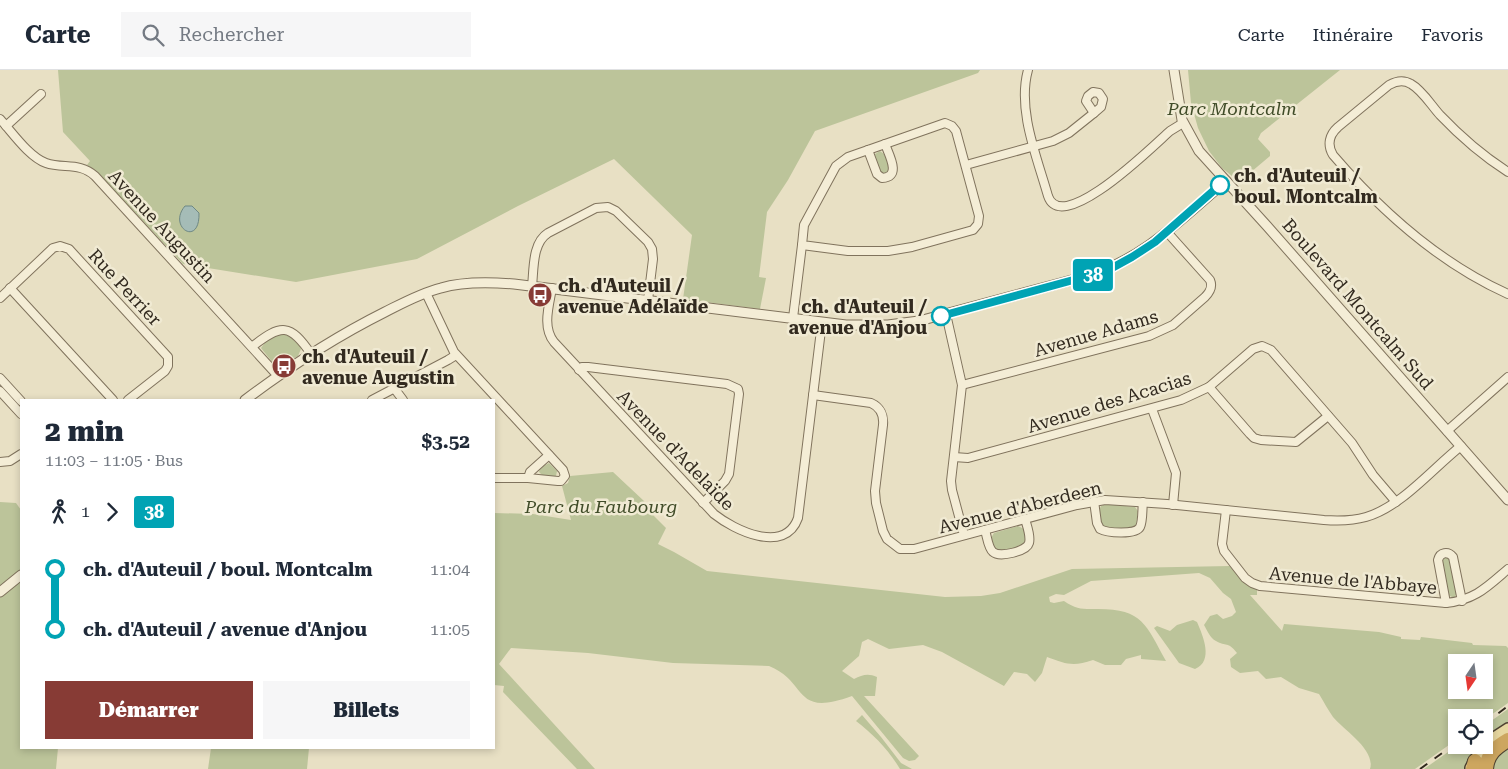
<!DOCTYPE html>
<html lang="fr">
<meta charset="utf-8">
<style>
body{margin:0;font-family:"Roboto Serif",serif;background:#f6f6f7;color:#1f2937;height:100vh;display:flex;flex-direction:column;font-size:19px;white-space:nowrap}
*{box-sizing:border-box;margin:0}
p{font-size:16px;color:#747a83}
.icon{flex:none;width:28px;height:28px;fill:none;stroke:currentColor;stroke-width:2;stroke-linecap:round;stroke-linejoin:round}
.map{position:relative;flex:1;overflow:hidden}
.panel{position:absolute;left:20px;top:329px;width:475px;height:350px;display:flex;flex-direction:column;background:#fff;border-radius:0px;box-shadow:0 2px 8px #0003}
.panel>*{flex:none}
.badge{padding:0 10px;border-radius:4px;font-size:18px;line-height:32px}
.needle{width:32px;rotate:193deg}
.buttons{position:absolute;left:1448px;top:584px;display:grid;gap:10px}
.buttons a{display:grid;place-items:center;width:45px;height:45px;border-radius:0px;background:#fff;box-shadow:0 2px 8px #0003;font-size:25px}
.map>.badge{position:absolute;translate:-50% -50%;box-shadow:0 0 0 2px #fff}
.legs{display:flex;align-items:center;gap:8px;height:55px;padding:0 25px;font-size:16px}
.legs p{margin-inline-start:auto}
.head{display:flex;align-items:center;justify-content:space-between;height:85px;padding:0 25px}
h1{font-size:28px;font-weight:800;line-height:38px}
.cta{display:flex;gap:10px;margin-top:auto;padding:10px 25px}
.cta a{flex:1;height:58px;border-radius:0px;background:#873b35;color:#fff;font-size:20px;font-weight:800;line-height:58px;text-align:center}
.cta a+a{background:#f6f6f7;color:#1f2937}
ul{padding:0 25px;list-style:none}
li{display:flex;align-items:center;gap:18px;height:60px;font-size:19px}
li i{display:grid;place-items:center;width:8px;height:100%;margin:0 6px;background:currentColor}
li i::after{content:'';width:12px;height:12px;margin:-6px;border:4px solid;border-radius:50%;background:#fff}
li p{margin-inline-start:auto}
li:first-child i{background:linear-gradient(#0000 50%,currentColor 0)}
li:last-child i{background:linear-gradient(currentColor 50%,#0000 0)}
header{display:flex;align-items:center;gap:30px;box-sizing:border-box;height:70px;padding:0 25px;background:#fff;border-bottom:1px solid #e0e1e3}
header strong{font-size:24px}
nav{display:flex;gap:28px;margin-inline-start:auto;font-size:18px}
.search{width:350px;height:45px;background:#f6f6f7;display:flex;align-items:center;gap:12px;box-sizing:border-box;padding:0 18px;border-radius:0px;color:#747a83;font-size:19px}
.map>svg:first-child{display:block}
.green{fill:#bcc49a;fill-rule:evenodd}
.water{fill:#a5bcb7;stroke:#6e8884}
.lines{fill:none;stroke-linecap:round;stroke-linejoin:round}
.minor-casing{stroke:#80735d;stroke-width:10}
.tertiary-casing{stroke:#80735d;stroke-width:11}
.primary-casing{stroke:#4e4131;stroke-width:14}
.motorway-casing{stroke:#4e4131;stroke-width:16}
.minor{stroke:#f4edd6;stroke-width:8}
.tertiary{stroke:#f4edd6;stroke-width:9}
.primary{stroke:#e7d7a0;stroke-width:11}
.motorway{stroke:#cda65f;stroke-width:14}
.rail{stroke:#322a1f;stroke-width:2;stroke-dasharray:9 9;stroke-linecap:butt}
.line-1-casing{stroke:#fff;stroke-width:11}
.line-1{stroke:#00a3b4;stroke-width:8}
.stop-1-dot{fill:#fff;stroke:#00a3b4;stroke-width:2.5}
.labels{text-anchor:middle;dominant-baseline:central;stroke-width:5;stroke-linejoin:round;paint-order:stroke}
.park-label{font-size:18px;font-style:italic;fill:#404c28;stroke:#f0ead3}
.stop-label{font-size:18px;font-weight:bold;fill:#322a1f;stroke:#f0ead3;text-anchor:start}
.street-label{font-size:18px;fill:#322a1f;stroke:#f0ead3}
.poi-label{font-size:18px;font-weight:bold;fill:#322a1f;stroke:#f0ead3;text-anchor:start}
</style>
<header>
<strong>Carte</strong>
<div class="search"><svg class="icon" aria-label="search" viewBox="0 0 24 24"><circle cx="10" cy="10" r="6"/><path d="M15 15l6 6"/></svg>Rechercher</div>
<nav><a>Carte</a><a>Itinéraire</a><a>Favoris</a></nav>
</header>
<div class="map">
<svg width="1508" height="699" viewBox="0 0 1508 699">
<rect width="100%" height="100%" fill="#e8e0c4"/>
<!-- green -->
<g class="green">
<path d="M58 0H980L978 3 815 61 788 110 767 142 759 207 766 208 760 239 683 229 692 165 614 89 518 136 417 189 296 212 183 194 96 101 87 95 90 91 63 62Z"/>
<path d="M1188 0H1340L1261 63 1258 69 1270 82V86L1238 113V111L1233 105 1232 106 1222 98 1209 81 1198 58 1191 33Z"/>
<path d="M880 81 884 84 890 99 887 104H883C878 100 874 90 875 84Z"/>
<path d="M277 264C288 264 298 268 301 279L298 286 280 296 273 293 261 278 267 270Z"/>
<path d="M549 393 557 401 556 406H543L539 402 540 398Z"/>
<path d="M613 402 644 431 649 441 666 458 658 474 674 482 707 501 945 527 981 526 1000 523 1072 499 1230 496 1244 512 1257 519V525H1250L1282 561 1284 554 1379 562 1401 567V569L1420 570 1421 567 1472 573 1473 575 1506 576 1508 578V633L1484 650V648H1456V670L1415 699H1370C1376 680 1344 660 1333 647 1328 640 1324 632 1319 624L1299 618 1281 607 1266 609 1258 601 1240 603 1231 597 1230 589 1237 583C1228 571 1226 577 1216 571 1210 568 1207 560 1204 555L1210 546 1217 544 1223 549 1232 546 1236 542 1231 529 1223 523 1210 508 1199 503 1091 511 1064 525 1056 524 1049 527 1050 532 1054 533 1064 531C1077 540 1083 539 1098 539 1143 539 1146 555 1166 591L1141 589V585L1126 589 1121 595H1105L1093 590C1073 597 1066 594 1047 587L1042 603 1035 612 1027 604 1014 602 1004 616 942 582 923 575 889 579 868 569 862 572 859 586 842 601 854 609C862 605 868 603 877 607L875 626H864L919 686 915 690 909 691 903 688 852 626C792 648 809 612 769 596L673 593 588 583 511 578 499 594 595 699H577L503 622 504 616 494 615V443L533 444 571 450 562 416 568 413 570 406ZM1456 592H1484V620H1456Z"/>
<path d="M0 432 16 433 21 440V499L0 516Z"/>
<path d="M1106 434 1135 437 1138 441 1136 456 1130 459 1104 458C1099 453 1097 442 1101 436Z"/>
<path d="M1018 456 1024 459 1026 470 1022 476 1002 482 994 479 991 468 994 463Z"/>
<path d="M1446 487 1451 490 1457 523 1454 528 1448 525 1442 491Z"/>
<path d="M21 511V678H58L56 699H0V527Z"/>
<path d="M1193 550 1197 552C1203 566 1214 591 1195 599L1179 593 1154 558 1157 556 1170 561 1177 555Z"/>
<path d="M1508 639V653L1484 670V656Z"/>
<path d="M862 645 881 667 901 693 912 699H900C888 679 874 665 856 651Z"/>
<path d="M1458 675H1480L1465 699H1424Z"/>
<path d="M1508 677V699H1492L1496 686Z"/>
<path d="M211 678H309L307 699H208Z"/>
</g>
<!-- water -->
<path class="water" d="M185 136H192L199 143C200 178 167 157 185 136Z"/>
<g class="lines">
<defs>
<g id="minor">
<path d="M1028 0C1017 40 1037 87 1048 126 1062 167 1155 74 1170 61L1183 53"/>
<path d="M1093 22 1099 23 1103 29 1101 37 1094 43 1086 31 1088 26Z"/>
<path d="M0 49C12 62 29 87 46 93 63 99 80 92 95 106L278 306"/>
<path d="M945 53 952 56 956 61 979 146 978 154 973 160 912 177 888 181H848L802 175 804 155 836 96 848 87Z"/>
<path d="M6 56 41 24"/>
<path d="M868 80 877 104 882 108C902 107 889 85 885 74"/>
<path d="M966 95 1053 71 1069 63 1094 43"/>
<path d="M1508 102C1483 86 1460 66 1440 45 1431 35 1422 20 1411 14 1403 9 1396 11 1389 15L1338 57C1329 65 1327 75 1333 85 1382 142 1439 193 1508 224"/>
<path d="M532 216C534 199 532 173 548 163L596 138 608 137 616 141 648 172 652 179 653 189 648 230"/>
<path d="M10 218 113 330"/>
<path d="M552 218C549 236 542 257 554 272L714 444C734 460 785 485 798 448L822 252"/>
<path d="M426 223 454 282 563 400 565 406 561 411H558L528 408H494"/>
<path d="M0 228 53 178 60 176 69 179 168 287V296L165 301 128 330"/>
<path d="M946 244 962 315 951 411 952 420 964 465"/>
<path d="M793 248 802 175"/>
<path d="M253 276C281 254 290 253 311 284"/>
<path d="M579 300 582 297H588L727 314 738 319 739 324 729 404 725 411 703 433"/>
<path d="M0 308 21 331"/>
<path d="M962 315 1149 266 1173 255 1205 227C1210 222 1213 217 1210 210L1167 162"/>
<path d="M1209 317 1250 364 1254 368 1261 370 1296 372 1328 346"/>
<path d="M394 318 403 330"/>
<path d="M0 321 21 344"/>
<path d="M813 325 871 333C880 337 884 345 883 355L875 421 876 433 883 461 887 469 900 479H914L1077 435 1105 430 1167 434 1324 450C1338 451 1352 451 1366 447 1401 437 1432 399 1461 376"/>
<path d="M372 330 448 290 456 285"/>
<path d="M1152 339 1176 403 1173 435"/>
<path d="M1447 361 1508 307"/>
<path d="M954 387 968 388 1181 330 1209 317 1253 279 1262 276 1271 280 1352 373 1373 405 1396 432"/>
<path d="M0 392 10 391 21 384"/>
<path d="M528 408 530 402 549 385"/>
<path d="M1094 431 1097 453 1100 459C1107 463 1136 465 1140 457 1143 451 1142 439 1143 432"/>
<path d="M1226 440 1222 474 1224 481 1245 508 1252 513 1260 516 1446 533C1475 530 1487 517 1508 499"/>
<path d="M985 460C987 466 988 478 993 482 1000 488 1027 481 1029 473 1031 466 1027 456 1025 449"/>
<path d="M1446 533 1438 490C1440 482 1448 481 1453 487L1462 531"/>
</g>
<g id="tertiary">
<path d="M1174 0 1182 50 1199 81 1267 156 1508 430"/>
<path d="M245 330C289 297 335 267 385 242 403 233 421 223 441 218 464 211 490 212 514 214L846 255H888L919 251 1087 206C1144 189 1182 148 1226 111"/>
<path d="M0 522 21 505"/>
</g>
<path id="primary" d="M1471 698 1485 674 1508 659"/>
<g id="motorway">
<path d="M1473 699 1475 691"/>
<path d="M1486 699C1487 684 1496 677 1508 670"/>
</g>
</defs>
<!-- minor casing -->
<use href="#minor" class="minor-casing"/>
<!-- tertiary casing -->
<use href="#tertiary" class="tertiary-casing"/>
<!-- primary casing -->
<use href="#primary" class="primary-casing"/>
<!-- motorway casing -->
<use href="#motorway" class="motorway-casing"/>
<!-- minor -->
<use href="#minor" class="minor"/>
<!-- tertiary -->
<use href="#tertiary" class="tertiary"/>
<!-- primary -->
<use href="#primary" class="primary"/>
<!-- motorway -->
<use href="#motorway" class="motorway"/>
<!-- rail -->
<g class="rail">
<path d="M1484 654 1508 636"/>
<path d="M1420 699 1456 673"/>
</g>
</g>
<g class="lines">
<defs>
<path id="line-1" d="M941 246 1088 206 1112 198 1132 187 1155 172 1220 115"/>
</defs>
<!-- line-1 casing -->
<use href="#line-1" class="line-1-casing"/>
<!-- line-1 -->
<use href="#line-1" class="line-1"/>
</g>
<!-- icons -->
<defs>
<symbol id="bus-disc" viewBox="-11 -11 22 22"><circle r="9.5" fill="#873b35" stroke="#f0ead3"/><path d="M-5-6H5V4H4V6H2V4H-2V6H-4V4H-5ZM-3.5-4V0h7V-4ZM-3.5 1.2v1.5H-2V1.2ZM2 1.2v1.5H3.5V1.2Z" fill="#fff"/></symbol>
</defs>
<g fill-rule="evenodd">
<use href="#bus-disc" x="526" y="211" width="28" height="28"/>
<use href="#bus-disc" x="270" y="282" width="28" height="28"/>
</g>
<!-- markers -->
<g class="stop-1-dot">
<circle cx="1220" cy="115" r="9"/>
<circle cx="941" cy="246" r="9"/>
</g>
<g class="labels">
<!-- park labels -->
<g class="park-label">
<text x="1232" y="38">Parc Montcalm</text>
<text x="601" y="436">Parc du Faubourg</text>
</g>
<!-- stop labels -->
<g class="stop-label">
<text x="1234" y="105">ch. d'Auteuil /<tspan x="1234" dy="21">boul. Montcalm</tspan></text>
<text x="927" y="236" text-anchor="end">ch. d'Auteuil /<tspan x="927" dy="21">avenue d'Anjou</tspan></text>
</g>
<!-- street labels -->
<g class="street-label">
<text transform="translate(162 156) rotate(47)">Avenue Augustin</text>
<text transform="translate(125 217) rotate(47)">Rue Perrier</text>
<text transform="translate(1358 234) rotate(49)">Boulevard Montcalm Sud</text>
<text transform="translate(1096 263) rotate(-16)">Avenue Adams</text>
<text transform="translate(1109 332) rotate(-17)">Avenue des Acacias</text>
<text transform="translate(676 380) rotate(46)">Avenue d'Adelaïde</text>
<text transform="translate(1020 437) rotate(-14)">Avenue d'Aberdeen</text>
<text transform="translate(1353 510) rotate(5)">Avenue de l'Abbaye</text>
</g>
<!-- poi labels -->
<g class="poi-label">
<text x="558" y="215">ch. d'Auteuil /<tspan x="558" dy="21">avenue Adélaïde</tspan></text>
<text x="302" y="286">ch. d'Auteuil /<tspan x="302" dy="21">avenue Augustin</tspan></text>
</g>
</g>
</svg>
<div class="buttons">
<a><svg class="needle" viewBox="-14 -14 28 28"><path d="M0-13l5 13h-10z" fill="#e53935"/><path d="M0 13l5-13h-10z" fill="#747a83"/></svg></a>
<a><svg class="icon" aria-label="locate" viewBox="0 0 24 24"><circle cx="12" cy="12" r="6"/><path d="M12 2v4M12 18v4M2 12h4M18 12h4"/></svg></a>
</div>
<b class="badge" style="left:1093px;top:205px;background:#00a3b4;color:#fff">38</b>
<section class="panel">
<div class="head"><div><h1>2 min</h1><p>11:03 – 11:05 · Bus</p></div><b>$3.52</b></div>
<div class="legs"><svg class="icon" aria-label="walk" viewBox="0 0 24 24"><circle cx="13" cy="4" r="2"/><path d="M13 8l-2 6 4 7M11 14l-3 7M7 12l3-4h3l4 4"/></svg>1<svg class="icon" aria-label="forward" viewBox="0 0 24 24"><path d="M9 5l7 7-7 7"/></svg><b class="badge" style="background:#00a3b4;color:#fff">38</b></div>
<ul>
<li><i style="color:#00a3b4"></i><b>ch. d'Auteuil / boul. Montcalm</b><p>11:04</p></li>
<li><i style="color:#00a3b4"></i><b>ch. d'Auteuil / avenue d'Anjou</b><p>11:05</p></li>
</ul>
<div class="cta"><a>Démarrer</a><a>Billets</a></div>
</section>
</div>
